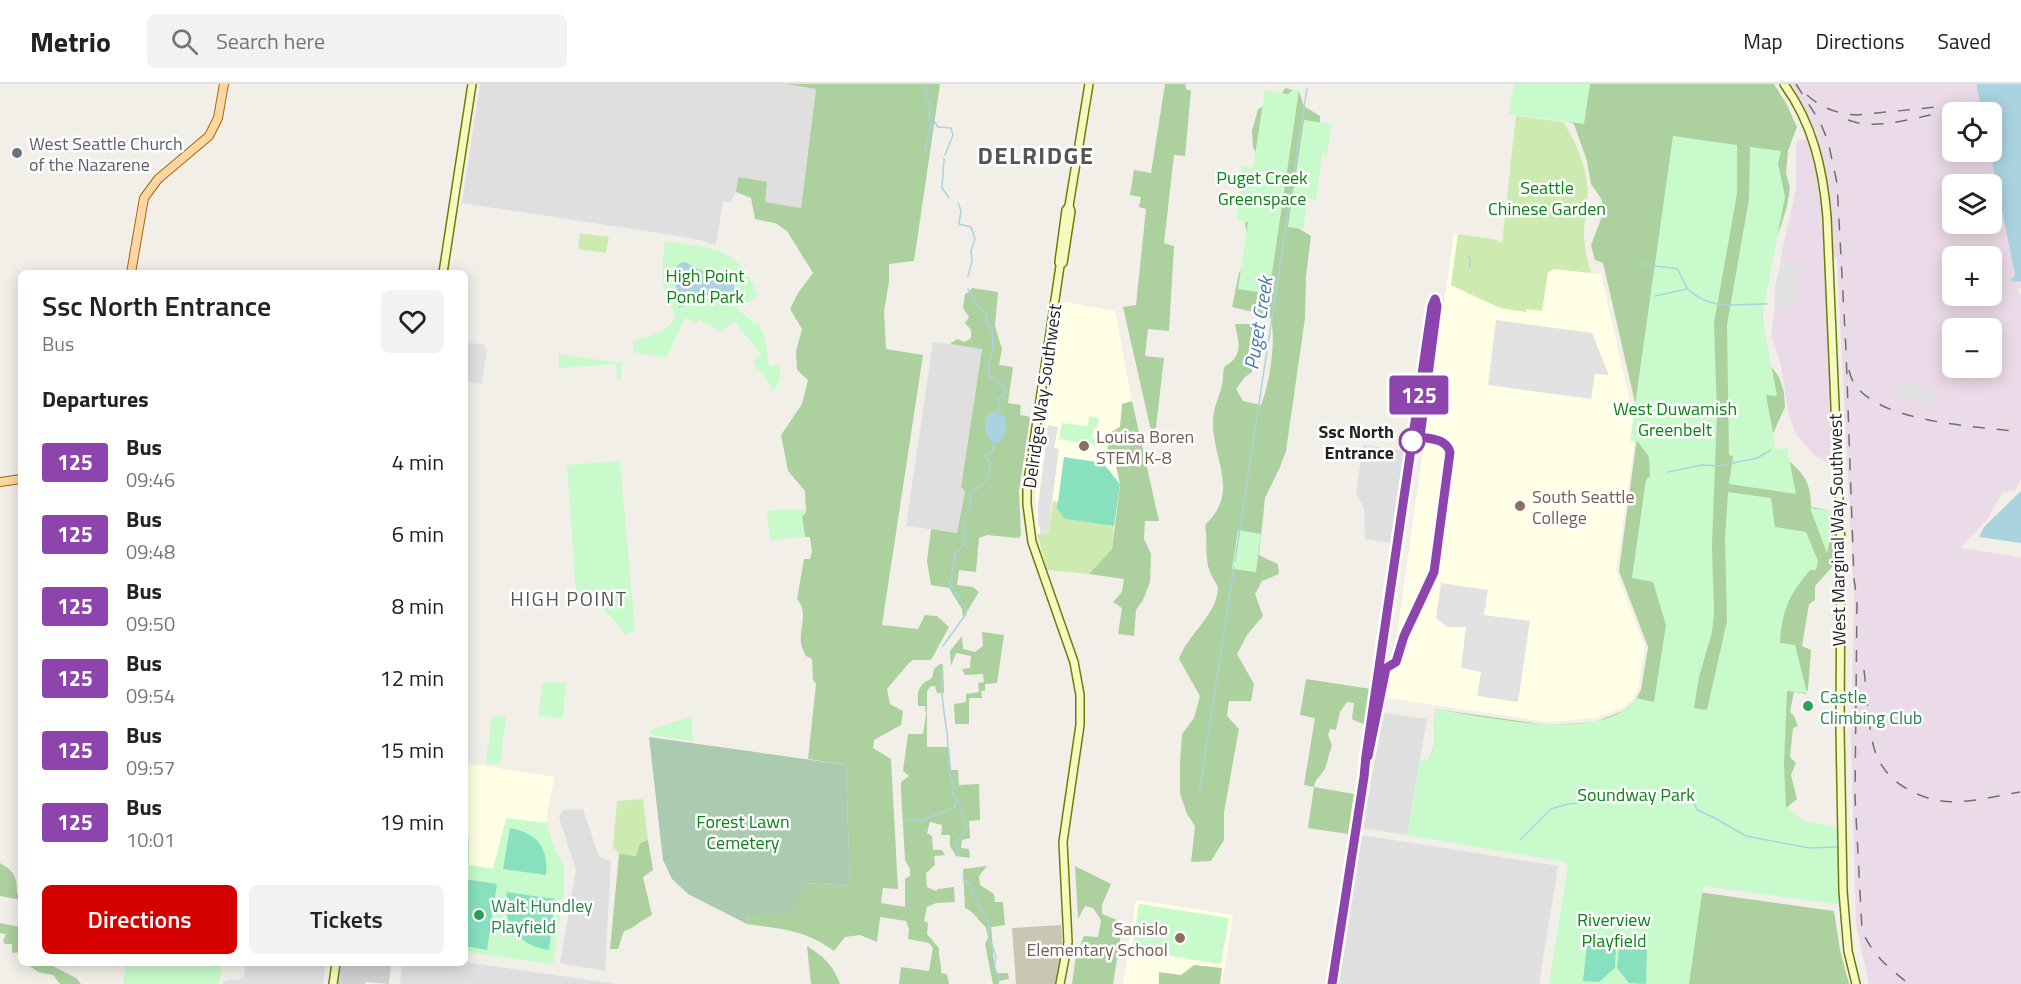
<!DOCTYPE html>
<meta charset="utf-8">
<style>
body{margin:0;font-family:"Titillium Web",sans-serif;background:#f2f2f2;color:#222;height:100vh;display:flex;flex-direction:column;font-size:22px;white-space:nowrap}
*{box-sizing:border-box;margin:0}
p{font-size:20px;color:#767676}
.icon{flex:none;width:33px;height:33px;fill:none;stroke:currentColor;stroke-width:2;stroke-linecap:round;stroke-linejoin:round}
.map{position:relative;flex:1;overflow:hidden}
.sheet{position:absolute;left:18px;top:186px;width:450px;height:696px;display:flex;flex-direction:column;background:#fff;border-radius:9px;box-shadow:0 3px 15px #0003}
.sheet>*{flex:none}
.badge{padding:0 12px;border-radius:4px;font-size:21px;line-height:39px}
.fabs{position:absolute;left:1942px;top:18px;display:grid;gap:12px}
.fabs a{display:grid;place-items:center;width:60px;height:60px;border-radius:9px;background:#fff;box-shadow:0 3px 15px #0003;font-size:30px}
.map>.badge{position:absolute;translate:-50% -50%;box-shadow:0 0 0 3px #fff}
h2{padding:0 24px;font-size:22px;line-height:54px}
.round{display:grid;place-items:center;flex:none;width:63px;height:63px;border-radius:9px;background:#f2f2f2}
.summary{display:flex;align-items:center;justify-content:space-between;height:102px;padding:0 24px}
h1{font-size:28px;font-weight:600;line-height:45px}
.cta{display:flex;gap:12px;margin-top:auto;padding:12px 24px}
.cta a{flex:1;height:69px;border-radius:9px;background:#d40000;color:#fff;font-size:24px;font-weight:600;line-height:69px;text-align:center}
.cta a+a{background:#f2f2f2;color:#222}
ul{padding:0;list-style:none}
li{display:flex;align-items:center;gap:18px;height:72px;padding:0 24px}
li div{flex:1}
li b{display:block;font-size:22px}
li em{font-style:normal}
li .badge{min-width:66px;font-weight:700;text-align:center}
header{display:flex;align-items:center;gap:36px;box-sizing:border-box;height:84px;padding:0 30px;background:#fff;border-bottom:2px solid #e0e0e0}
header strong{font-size:28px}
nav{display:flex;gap:33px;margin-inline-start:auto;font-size:21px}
.search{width:420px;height:54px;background:#f2f2f2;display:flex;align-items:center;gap:15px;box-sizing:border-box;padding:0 21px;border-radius:9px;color:#767676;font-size:22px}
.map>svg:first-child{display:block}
.residential{fill:#e0dfdf}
.industrial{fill:#ebdbe8;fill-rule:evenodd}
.education{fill:#ffffe5}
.religious{fill:#d0d0d0}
.construction{fill:#c7c7b4}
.grass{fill:#cdebb0}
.forest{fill:#add19e}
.cemetery{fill:#aacbaf}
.park{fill:#c8facc}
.pitch{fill:#88e0be}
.parking{fill:#e2e2e2}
.water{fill:#aad3df}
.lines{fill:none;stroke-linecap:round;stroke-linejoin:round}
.stream{stroke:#aad3df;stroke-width:1.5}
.secondary-casing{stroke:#707d05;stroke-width:10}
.primary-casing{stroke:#a06b00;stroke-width:10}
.secondary{stroke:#f7fabf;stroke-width:7}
.primary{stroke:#fcd6a4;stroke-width:8}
.rail{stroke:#707070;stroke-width:1.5;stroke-dasharray:12 12;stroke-linecap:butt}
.line-casing{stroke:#fff;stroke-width:14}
.line{stroke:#8e44ad;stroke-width:9}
.worship-dot{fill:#6b7280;stroke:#fff;stroke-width:2}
.stop-dot{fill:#fff;stroke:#8e44ad;stroke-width:3}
.education-dot{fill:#8d6e63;stroke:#fff;stroke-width:2}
.leisure-dot{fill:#2e9e5b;stroke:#fff;stroke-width:2}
.labels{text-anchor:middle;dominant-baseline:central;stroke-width:5;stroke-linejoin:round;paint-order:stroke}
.worship-label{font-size:18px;fill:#5b616d;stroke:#fff;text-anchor:start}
.park-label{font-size:18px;fill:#0c8416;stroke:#fff}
.street-label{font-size:18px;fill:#222;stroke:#fff}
.stop-label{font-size:18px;font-weight:bold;fill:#222;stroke:#fff;text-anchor:end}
.education-label{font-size:18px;fill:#785e54;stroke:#fff;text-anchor:start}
.leisure-label{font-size:18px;fill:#27864d;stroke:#fff;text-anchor:start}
.water-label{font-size:20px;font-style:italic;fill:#4a7aab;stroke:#fff}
.neighbourhood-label{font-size:20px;letter-spacing:1.5px;fill:#555;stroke:#fff}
.district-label{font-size:24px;font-weight:bold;letter-spacing:1.5px;fill:#555;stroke:#fff}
</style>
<header>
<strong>Metrio</strong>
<div class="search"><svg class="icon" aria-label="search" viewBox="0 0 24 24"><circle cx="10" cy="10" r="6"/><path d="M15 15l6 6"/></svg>Search here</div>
<nav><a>Map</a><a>Directions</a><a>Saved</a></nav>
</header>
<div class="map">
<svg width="2021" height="900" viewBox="0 0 2021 900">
<rect width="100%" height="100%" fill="#f2efe9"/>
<!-- residential -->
<g class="residential">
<path d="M480 0H785L816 5 801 124 765 118 738 93 736 108 731 118 723 117 716 161 691 154 462 119Z"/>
<path d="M933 258 982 264 961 403 965 408 957 449 906 442Z"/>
<path d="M1363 361 1406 367 1392 459 1365 455 1364 424 1356 409Z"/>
<path d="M1384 629 1427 635 1407 751 1362 744Z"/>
<path d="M583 725 599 773 611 777 605 887 560 879 576 786 559 733 563 726Z"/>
<path d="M1361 751 1558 782 1539 900H1338Z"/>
<path d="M465 878 616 900H400L402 879Z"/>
<path d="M246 879H326L323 900H223V898L232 895 238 897 244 893Z"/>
</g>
<!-- industrial -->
<path class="industrial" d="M1792 0H1976L1982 28H1953V68H1990L2015 191 2014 194 2018 199 2021 198V204H2019V210H2021V395L2015 407 2003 408 1986 437 1960 464 2021 473V900H1869L1856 840 1851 660 1854 516 1837 174 1827 173 1840 381H1833L1815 372 1795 349 1788 327 1781 281 1771 251 1782 167 1796 104V57L1818 51ZM1953 100H1992V140H1953ZM1953 172H1992V212H1953ZM1953 244H1992V284H1953Z"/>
<!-- education -->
<g class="education">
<path d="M1454 149 1494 155 1548 188 1554 185 1601 190 1635 340V357L1616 487 1645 563 1638 606 1632 616 1622 624 1595 634 1547 638 1388 614Z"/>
<path d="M1064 218 1115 227 1132 317 1112 465 1089 490 1047 486 1037 450 1035 407Z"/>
<path d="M465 679 555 693 547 727V739L506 735 493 785 469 781V754L465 753Z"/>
<path d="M1136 816 1233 831 1222 900H1123Z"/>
</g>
<!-- religious -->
<path class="religious" d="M341 879H391L389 900 367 898 364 900H338Z"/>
<!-- construction -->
<path class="construction" d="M1061 841 1063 870 1055 900H1016L1012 844Z"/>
<!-- grass -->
<g class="grass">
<path d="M1516 32 1563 38C1575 56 1585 78 1587 100 1589 116 1585 131 1584 147 1584 160 1587 177 1591 189L1554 185 1548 188 1542 227 1526 225V228L1500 224 1451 201 1458 150 1494 155 1502 159Z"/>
<path d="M580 149 609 153 606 169 578 165Z"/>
<path d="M1053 417 1058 418 1057 425 1065 435 1114 442 1112 465 1089 490 1047 486 1037 450 1048 449Z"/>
<path d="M643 715 648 756 640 759 637 772 619 770 613 763 617 717Z"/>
</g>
<!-- forest -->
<g class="forest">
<path d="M785 0H940L914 177 889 180V198L884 227 886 265 923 271 882 541 918 545 925 531 937 532 949 543 931 576H913L909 579 887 605 890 620 903 627 901 641 874 656 873 664 891 675 898 805 883 804 881 819 905 823V795L910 792V785L905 776 901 707V698L909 692 903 687 908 650H923L926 631 925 622H918C917 607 918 601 932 594L934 585 940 580H943L944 609H937L935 602H931L927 607V663H949L951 686H958L959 701 979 700 980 736 969 737 970 754 962 756 961 764 969 765 970 774 956 772 950 762V751H941L942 741 930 738 927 749 932 752 933 766H942L945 771 934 772 935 781 926 789 927 803 936 807 938 805 954 803 955 818 936 819 927 823 924 837 928 839 927 850 939 864C938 874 942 879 941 889L947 890 949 900H899L901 883 929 887 933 864 929 859 908 855 909 845 906 837 880 833 877 858 860 851 845 853 834 867C805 846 782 845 747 840L749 832 804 799 850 802 846 681 808 675 816 600 813 596 812 575 806 572C804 568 801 562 801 558 799 544 809 528 797 515L804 475H810L812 468 810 453H805L802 433 806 428 805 407 788 387 781 351 802 320 808 296 797 286 796 267 802 245 790 225 798 209 813 189 787 147 775 139 755 135 751 114 736 108 738 93 767 98 765 118 801 124 816 5Z"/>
<path d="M1165 0H1185L1187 6H1191L1185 72 1174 71 1164 159 1174 162 1169 247 1148 245 1145 272 1164 274 1154 360 1123 223 1136 221 1146 125 1139 123 1141 113 1130 111 1134 86 1151 89Z"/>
<path d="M1519 0H1774L1787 21 1797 43 1788 67 1786 89 1790 104 1787 122 1781 142 1772 164 1762 219 1763 263 1768 278 1779 293 1784 308 1785 323 1767 363C1793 379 1812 390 1811 423L1827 426 1834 437 1835 458 1832 483 1815 502V516L1809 520 1802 562 1811 566 1808 605 1806 610 1794 608 1790 628 1794 632 1798 642 1793 644 1790 673 1796 679 1791 691 1797 715 1786 724 1804 737 1420 676 1428 677 1434 661 1435 625 1548 641 1595 638 1623 627 1634 618 1641 606 1648 563 1619 487 1638 345 1637 327 1603 179 1595 176 1591 161 1601 135 1602 116 1591 100 1587 77 1574 40 1560 34Z"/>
<path d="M1286 4 1299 8 1304 22 1320 32 1319 71 1298 144 1311 152 1306 192 1305 234 1286 367 1280 383 1265 414 1259 471 1278 480 1279 490 1262 497 1255 510 1263 532 1247 551 1237 570 1254 600 1251 617H1229L1227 632 1239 645 1224 728V756L1211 777 1191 778 1195 742 1187 730 1180 710V679L1182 650 1194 634 1200 612 1179 575C1187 551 1216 532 1218 505 1218 500 1212 494 1210 488 1204 473 1208 457 1205 441 1241 406 1212 377 1213 337 1213 324 1219 314 1222 301 1223 296 1223 289 1224 283 1244 271 1239 260 1235 240H1258L1252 288 1245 293 1236 305 1243 317 1261 321C1270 298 1276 258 1271 234L1262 230 1232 223 1239 188 1252 179 1245 139 1263 128 1262 81 1253 63 1252 47 1258 25 1275 16Z"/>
<path d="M972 204 998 208 995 242 1002 265 999 281 1013 283 1008 319 1021 321 1020 331 1030 333 1019 407 1021 451 1019 454 987 451 979 454 976 488 959 486 957 501 973 503 979 508 963 534 962 525 949 504 931 501 927 477 931 445 957 449 965 408 961 403 982 265 950 260 957 255 965 258 971 254V246L965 239 969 233 963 224 965 210 970 207Z"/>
<path d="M1132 317 1159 437H1145L1144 455 1151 470 1150 498 1143 516 1136 526 1134 552 1118 550 1122 524 1113 518 1122 508 1124 495 1089 490 1112 465 1120 400 1115 378 1107 367 1111 348 1120 343 1122 320Z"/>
<path d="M982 548 1004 551 997 599 985 600V607H981L982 614H969V640H955L954 620 966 618V610L979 608 978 599 984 598 983 590 965 591 962 585 970 584 971 572 956 569 951 582 950 567 962 552 963 565 975 568 983 562Z"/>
<path d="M1306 595 1371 605 1365 641 1352 635 1354 619 1347 618 1340 628 1336 646 1330 645 1328 651 1332 662C1328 670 1328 680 1324 686 1320 694 1316 692 1314 703L1354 710 1348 750 1308 744 1314 703 1304 701 1315 634 1300 631Z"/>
<path d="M648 756 653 786 643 793 652 831C641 836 635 844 624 847L618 865H610L619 770 636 772 640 759Z"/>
<path d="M0 779C14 787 17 793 17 809L21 810V816L0 812Z"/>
<path d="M987 782 979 792 980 801 994 810 995 818H1003L1005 841 991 843C993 856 992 880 998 889H1008L1009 895 999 897V900H993L985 860 988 854 986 843C978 837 975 828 965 824L963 785Z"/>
<path d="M1075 782 1111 800 1102 821V830L1117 836 1122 844 1113 900H1072L1076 871 1084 852 1098 853 1101 836 1093 824 1085 822 1078 835Z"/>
<path d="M1684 806 1834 827 1840 866 1849 900H1653Z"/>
<path d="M0 839 21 843V868L12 869V860H5L3 857 6 850 0 849Z"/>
<path d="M807 862C824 873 833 881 840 900H811Z"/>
<path d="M26 879H47L76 894 81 900H60L53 891 38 888Z"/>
<path d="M1194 881 1222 884 1220 900H1159V888L1181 891Z"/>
</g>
<!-- cemetery -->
<path class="cemetery" d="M649 653 846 681 850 802 804 799 793 829 749 832 747 840 688 810 672 795 663 776Z"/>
<!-- park -->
<g class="park">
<path d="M1514 0H1590L1584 40 1509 30Z"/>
<path d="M1265 6 1288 10 1293 6H1299L1269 210 1238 205 1248 138 1237 136 1242 82 1253 84Z"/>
<path d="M1304 36 1332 40 1327 71 1322 70 1316 116 1308 115 1303 145 1288 143Z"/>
<path d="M1673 52 1737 61V110L1714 239 1717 329 1712 462 1714 528 1712 548 1699 593 1694 624 1707 626 1727 537 1725 455 1728 408 1771 414 1775 443 1806 448 1818 477 1816 486H1810C1789 511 1782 526 1780 559L1795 561 1807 609 1787 607 1784 680 1786 723 1804 737 1840 744 1842 821 1703 802 1689 900H1549L1568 781 1565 778 1407 751 1420 676 1428 677 1434 661 1435 625C1481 632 1607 661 1636 614L1654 618 1666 541 1653 498 1632 494 1646 396 1650 392 1649 373 1638 358 1630 357Z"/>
<path d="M1750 63 1781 67 1778 79 1785 113 1762 232 1777 312 1766 311 1776 365 1787 364 1796 410 1729 400 1733 372 1729 371 1727 241 1749 115Z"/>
<path d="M665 157C688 161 721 162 738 179 747 188 753 201 759 212L736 224 756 240 759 239 765 255 769 282H779L781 288 780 295 774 307 753 278 761 270 734 237 722 248 698 236 697 239 685 234 666 274 633 268V257C644 255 669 246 674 235 677 228 667 216 665 209 661 191 663 175 665 157Z"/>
<path d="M559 270 622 279 621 296H617L616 280 559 284Z"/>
<path d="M1089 332 1099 334 1097 344H1094L1092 354 1096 355 1095 361 1059 355 1062 339 1088 342Z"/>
<path d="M620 377 635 546 625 551C612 531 598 519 576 509L567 381Z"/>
<path d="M1810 424 1832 427 1833 455H1830L1827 469Z"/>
<path d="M793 425 806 426 802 433 805 453 770 456 767 427Z"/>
<path d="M1238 446 1261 450 1256 488 1232 485Z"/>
<path d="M566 598 563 635 538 631 543 599Z"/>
<path d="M492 631 506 633 500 681 486 679Z"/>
<path d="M691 632 693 657 651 651 650 646Z"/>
<path d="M506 734 547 739 553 761 564 783V806L553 880 465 868V753L469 754V781L493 785Z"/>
<path d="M1139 820 1229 834 1221 880 1132 866Z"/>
<path d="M126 879H222L219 900H123Z"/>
</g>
<!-- pitch -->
<g class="pitch">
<path d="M1064 373 1103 379 1120 400 1114 442 1065 435 1057 425Z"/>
<path d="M510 744C536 749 549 763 546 791L503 785Z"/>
<path d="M465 795 497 800 487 866 465 862Z"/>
<path d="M507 808 555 815 549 866C518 862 501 838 507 808Z"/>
<path d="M1587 861 1614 863 1616 865 1615 884 1599 898 1583 897Z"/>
<path d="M1619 863 1647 865 1646 900 1629 899 1617 884Z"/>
</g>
<!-- parking -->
<g class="parking">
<path d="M1781 179H1801L1794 219 1791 221H1774L1775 202Z"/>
<path d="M1496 236 1592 249 1609 291 1595 290 1591 315 1488 301Z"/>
<path d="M465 258 485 261V264H487L482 300 465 297Z"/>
<path d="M1900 299 1937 305 1935 319 1898 314Z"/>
<path d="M1048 341 1058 343 1054 364 1059 365 1048 449H1045L1044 451 1040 450V443L1038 442V422Z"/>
<path d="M1441 499 1488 506 1484 531 1530 537 1518 618 1477 612 1481 588 1461 584 1466 543H1447L1436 534Z"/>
</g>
<!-- water -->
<g class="water">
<path d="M1976 0H2021V198L2010 197 2015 191 1990 68H1992V28H1982Z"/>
<path d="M685 178 700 186 722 189 732 193 735 205 732 213 724 216 715 205 703 215C696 215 688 216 683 212 673 205 672 187 680 179Z"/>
<path d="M994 328 1005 333 1006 346 1001 358 993 359C984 350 982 341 989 329Z"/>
<path d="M2021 407V459L1979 453 1984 443Z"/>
</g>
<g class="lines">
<!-- stream -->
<g class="stream">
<path d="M931 32 938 43 951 44 953 51 945 71"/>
<path d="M925 68 931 40 929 38 930 19 925 14 929 0"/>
<path d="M944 75 942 104 949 114"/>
<path d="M958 119 961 126 959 140 971 143 975 155 971 167 972 177 968 192"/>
<path d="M1467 172 1470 174V183"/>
<path d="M1642 179C1655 184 1667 182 1677 185 1682 191 1683 200 1689 206 1713 228 1738 219 1767 220"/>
<path d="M968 205C974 213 976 223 986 230L987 241 992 244 993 265 988 283 989 292 998 296 1005 306 1004 312 998 314 1001 326 994 328"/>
<path d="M1655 212 1687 205"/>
<path d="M679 223 684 220 685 214"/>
<path d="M1668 388 1702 381 1718 382 1748 376 1757 374 1771 366"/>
<path d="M1235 477 1307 4"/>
<path d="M943 562 966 530 965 523 949 498 951 496 955 470 965 459 963 454 965 449 963 439 970 420V408C984 404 990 392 990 378L985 372 986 369 993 368V359"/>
<path d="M942 580C940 601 943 621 946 642 950 663 946 684 954 704L952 708 960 721 967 745 955 759 958 764V772"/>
<path d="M1199 710 1234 483"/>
<path d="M905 737 913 735 923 737C936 727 946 730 955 723L956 716"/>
<path d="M1520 756 1551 725 1568 720 1597 717 1624 707 1640 706 1694 719 1697 726 1713 733 1746 752 1809 764 1838 763"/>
<path d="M963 790 964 797 971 801 972 807 988 837 990 855 996 873 994 885 999 893 997 900"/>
</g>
<defs>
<g id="secondary">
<path d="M1784 0C1813 40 1823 85 1827 133L1841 463 1840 644 1843 807 1848 867 1856 900"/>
<path d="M1063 179 1071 127 1069 122"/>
<path d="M443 189 472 0"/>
<path d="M333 900 336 879"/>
<path d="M1060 900 1068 858 1063 758 1080 641V611L1074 578 1032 458 1027 420V404L1060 182 1059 178 1066 126 1069 122 1089 0"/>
</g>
<g id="primary">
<path d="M131 189 144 114 158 95 209 52 218 34 224 0"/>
<path d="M0 398 21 395"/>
</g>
</defs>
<!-- secondary casing -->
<use href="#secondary" class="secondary-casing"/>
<!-- primary casing -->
<use href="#primary" class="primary-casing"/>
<!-- secondary -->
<use href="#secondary" class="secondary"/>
<!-- primary -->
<use href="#primary" class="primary"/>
<!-- rail -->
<g class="rail">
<path d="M1796 0 1820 38 1828 57 1837 99 1846 266 1854 495 1857 516 1855 713 1862 846C1872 871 1889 884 1909 900"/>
<path d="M1807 11C1821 24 1838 30 1857 31L1966 20"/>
<path d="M1848 36C1874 46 1905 36 1931 31"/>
<path d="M1849 286C1858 339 1978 342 2020 348"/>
<path d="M1864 586C1867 610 1868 642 1874 664 1879 681 1889 694 1904 703 1944 728 1977 715 2020 708"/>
</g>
</g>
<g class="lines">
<defs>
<path id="line" d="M1332 900 1364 693 1366 672 1432 222 1435 215 1437 222 1420 353C1432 355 1446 355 1450 368L1434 488 1404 552 1396 578 1386 584 1368 672"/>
</defs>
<!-- line casing -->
<use href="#line" class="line-casing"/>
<!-- line -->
<use href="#line" class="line"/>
</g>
<!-- markers -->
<circle class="worship-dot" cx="17" cy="69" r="6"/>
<circle class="stop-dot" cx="1412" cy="357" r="12"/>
<g class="education-dot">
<circle cx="1084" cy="362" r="6"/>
<circle cx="1520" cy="422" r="6"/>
<circle cx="1180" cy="854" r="6"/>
</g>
<g class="leisure-dot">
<circle cx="1808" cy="622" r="6"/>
<circle cx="479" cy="831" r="6"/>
</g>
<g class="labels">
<!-- worship labels -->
<g class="worship-label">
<text x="29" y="59">West Seattle Church<tspan x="29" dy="21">of the Nazarene</tspan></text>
</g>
<!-- park labels -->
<g class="park-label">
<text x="1262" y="93">Puget Creek<tspan x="1262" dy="21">Greenspace</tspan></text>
<text x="1547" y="103">Seattle<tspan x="1547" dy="21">Chinese Garden</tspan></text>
<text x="705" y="191">High Point<tspan x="705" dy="21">Pond Park</tspan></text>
<text x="1675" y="324">West Duwamish<tspan x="1675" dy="21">Greenbelt</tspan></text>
<text x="1636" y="710">Soundway Park</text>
<text x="743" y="737">Forest Lawn<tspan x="743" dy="21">Cemetery</tspan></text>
<text x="1614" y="835">Riverview<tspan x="1614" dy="21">Playfield</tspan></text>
</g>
<!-- street labels -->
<g class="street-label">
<text transform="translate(1042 312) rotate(-82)">Delridge Way Southwest</text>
<text transform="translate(1837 446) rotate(-91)">West Marginal Way Southwest</text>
</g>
<!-- stop labels -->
<g class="stop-label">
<text x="1394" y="347">Ssc North<tspan x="1394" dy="21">Entrance</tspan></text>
</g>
<!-- education labels -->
<g class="education-label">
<text x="1096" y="352">Louisa Boren<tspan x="1096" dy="21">STEM K-8</tspan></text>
<text x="1532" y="412">South Seattle<tspan x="1532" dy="21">College</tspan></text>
<text x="1168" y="844" text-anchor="end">Sanislo<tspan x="1168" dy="21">Elementary School</tspan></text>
</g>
<!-- leisure labels -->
<g class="leisure-label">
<text x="1820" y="612">Castle<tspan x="1820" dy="21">Climbing Club</tspan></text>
<text x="491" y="821">Walt Hundley<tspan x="491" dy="21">Playfield</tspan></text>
</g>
<!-- water labels -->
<g class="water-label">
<text transform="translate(1258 239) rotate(-81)">Puget Creek</text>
</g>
<!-- neighbourhood labels -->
<g class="neighbourhood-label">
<text x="569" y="514">HIGH POINT</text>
</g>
<!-- district labels -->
<g class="district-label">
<text x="1036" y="71">DELRIDGE</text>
</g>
</g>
</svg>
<div class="fabs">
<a><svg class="icon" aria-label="locate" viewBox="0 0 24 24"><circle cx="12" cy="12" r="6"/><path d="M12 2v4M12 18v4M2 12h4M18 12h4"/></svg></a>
<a><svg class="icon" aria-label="layers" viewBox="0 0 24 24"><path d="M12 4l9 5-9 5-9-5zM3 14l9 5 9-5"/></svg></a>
<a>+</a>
<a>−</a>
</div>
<b class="badge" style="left:1419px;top:311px;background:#8e44ad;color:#fff">125</b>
<section class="sheet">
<div class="summary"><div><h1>Ssc North Entrance</h1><p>Bus</p></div><a class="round"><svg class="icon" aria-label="heart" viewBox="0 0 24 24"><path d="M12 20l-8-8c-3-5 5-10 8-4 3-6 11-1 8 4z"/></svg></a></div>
<h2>Departures</h2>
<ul>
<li><span class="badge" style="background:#8e44ad;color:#fff">125</span><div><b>Bus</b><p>09:46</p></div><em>4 min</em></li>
<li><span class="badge" style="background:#8e44ad;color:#fff">125</span><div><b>Bus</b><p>09:48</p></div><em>6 min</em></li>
<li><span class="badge" style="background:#8e44ad;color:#fff">125</span><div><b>Bus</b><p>09:50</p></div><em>8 min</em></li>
<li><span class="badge" style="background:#8e44ad;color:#fff">125</span><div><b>Bus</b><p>09:54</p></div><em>12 min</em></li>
<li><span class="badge" style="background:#8e44ad;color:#fff">125</span><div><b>Bus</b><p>09:57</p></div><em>15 min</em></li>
<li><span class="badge" style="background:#8e44ad;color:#fff">125</span><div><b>Bus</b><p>10:01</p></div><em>19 min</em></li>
</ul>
<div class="cta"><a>Directions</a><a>Tickets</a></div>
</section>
</div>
